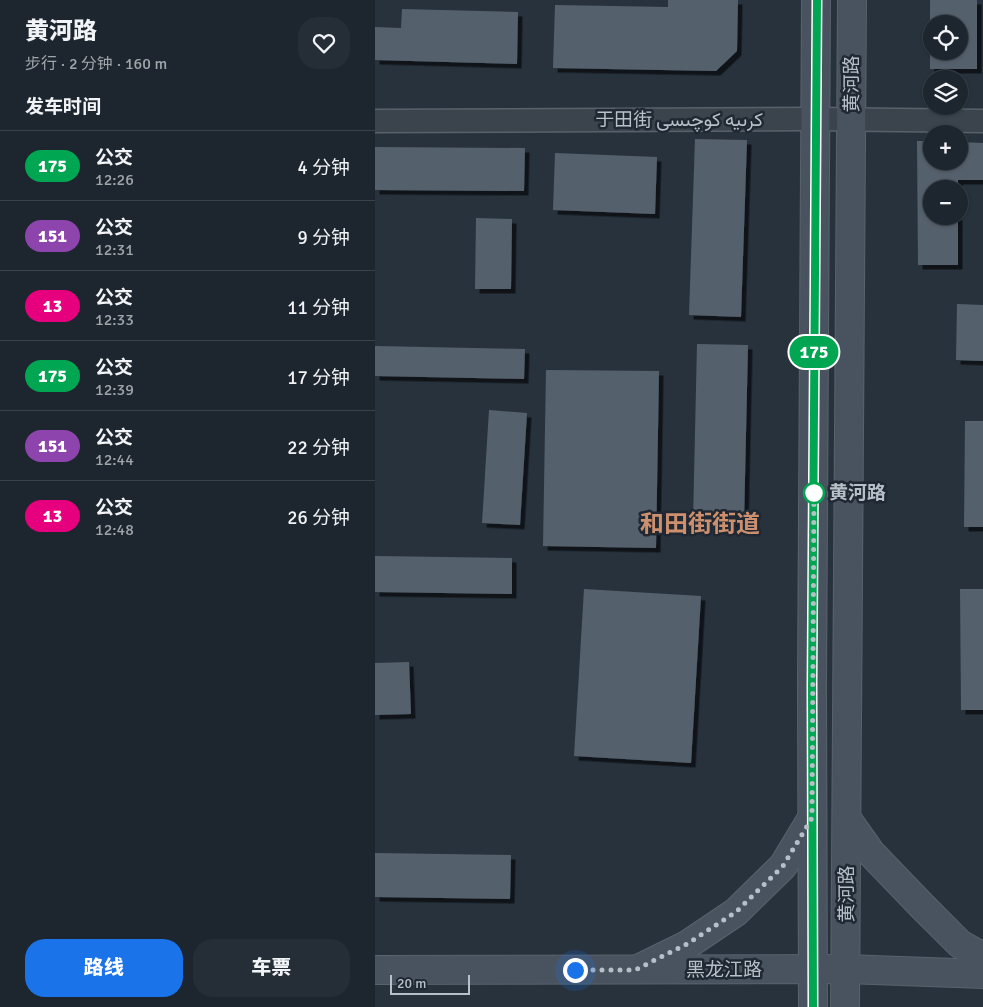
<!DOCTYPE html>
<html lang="zh">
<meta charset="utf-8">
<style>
body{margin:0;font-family:Signika,Vazirmatn,"Noto Sans SC",sans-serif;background:#252e36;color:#f1f3f6;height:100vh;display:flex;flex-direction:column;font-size:19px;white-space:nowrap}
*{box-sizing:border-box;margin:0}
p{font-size:16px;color:#a0a5aa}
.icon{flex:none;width:28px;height:28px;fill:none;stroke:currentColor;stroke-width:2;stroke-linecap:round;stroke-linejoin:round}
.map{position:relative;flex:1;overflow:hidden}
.drawer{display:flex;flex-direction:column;background:#1d262e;width:375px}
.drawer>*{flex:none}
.badge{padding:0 10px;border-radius:16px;font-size:18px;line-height:32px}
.fabs{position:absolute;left:548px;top:15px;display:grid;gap:10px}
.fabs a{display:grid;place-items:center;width:45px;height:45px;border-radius:50%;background:#1d262e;box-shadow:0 1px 4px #0004,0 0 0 1px #3b434a;font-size:25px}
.scale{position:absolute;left:15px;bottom:12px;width:80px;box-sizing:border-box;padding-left:5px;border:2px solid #b7bfc8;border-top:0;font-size:14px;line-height:18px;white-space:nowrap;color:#b7bfc8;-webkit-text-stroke:4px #202933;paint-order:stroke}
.you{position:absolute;width:25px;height:25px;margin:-12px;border:4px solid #fff;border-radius:50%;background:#1a73e8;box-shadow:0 0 0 8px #1a73e833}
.map>.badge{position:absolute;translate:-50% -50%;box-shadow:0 0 0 2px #fff}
h2{padding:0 25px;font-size:19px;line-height:45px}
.round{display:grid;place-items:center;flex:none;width:52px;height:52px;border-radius:20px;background:#252e36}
.head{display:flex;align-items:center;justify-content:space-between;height:85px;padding:0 25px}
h1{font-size:24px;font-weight:800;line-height:38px}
.action{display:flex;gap:10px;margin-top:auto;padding:10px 25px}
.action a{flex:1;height:58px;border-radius:20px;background:#1a73e8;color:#fff;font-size:20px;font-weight:800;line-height:58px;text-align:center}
.action a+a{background:#252e36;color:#f1f3f6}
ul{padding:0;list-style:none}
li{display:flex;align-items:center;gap:15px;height:70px;padding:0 25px;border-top:1px solid #3b434a}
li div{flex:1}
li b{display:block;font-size:19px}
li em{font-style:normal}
li .badge{min-width:55px;font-weight:700;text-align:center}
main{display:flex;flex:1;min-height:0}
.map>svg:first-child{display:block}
.building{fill:#55606d;filter:url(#shadow)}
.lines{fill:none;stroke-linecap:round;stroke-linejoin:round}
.minor-casing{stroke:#59626b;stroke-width:25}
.secondary-casing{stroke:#59626b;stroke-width:30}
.minor{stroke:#3b444d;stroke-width:22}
.secondary{stroke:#495360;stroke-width:28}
.line-casing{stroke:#fff;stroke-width:11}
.line{stroke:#00a651;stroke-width:8}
.walk{stroke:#b7bfc8;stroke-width:5;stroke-dasharray:0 9}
.stop-dot{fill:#fff;stroke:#00a651;stroke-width:2.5}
.labels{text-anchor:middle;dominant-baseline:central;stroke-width:5;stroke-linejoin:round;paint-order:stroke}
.street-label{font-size:19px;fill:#b7bfc8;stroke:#202933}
.stop-label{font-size:19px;font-weight:bold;fill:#b7bfc8;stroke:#202933;text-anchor:start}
.district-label{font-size:24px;font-weight:bold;fill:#cc906e;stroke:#202933}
</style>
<main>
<section class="drawer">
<div class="head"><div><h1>黄河路</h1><p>步行 · 2 分钟 · 160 m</p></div><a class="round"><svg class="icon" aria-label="heart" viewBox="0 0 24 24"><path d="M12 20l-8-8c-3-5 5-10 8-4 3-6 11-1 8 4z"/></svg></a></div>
<h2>发车时间</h2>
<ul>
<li><span class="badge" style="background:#00a651;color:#fff">175</span><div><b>公交</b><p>12:26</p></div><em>4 分钟</em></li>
<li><span class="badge" style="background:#8e44ad;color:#fff">151</span><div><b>公交</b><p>12:31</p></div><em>9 分钟</em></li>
<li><span class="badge" style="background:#e6007e;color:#fff">13</span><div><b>公交</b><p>12:33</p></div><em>11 分钟</em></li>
<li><span class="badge" style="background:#00a651;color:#fff">175</span><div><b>公交</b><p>12:39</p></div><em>17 分钟</em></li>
<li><span class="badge" style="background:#8e44ad;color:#fff">151</span><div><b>公交</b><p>12:44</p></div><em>22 分钟</em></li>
<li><span class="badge" style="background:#e6007e;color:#fff">13</span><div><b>公交</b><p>12:48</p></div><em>26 分钟</em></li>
</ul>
<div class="action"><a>路线</a><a>车票</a></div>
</section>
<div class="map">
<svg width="608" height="1007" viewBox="0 0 608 1007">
<defs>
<filter id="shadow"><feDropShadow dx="4.5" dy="4.5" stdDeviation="0" flood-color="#0009"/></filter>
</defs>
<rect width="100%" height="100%" fill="#27323d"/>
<!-- building -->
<g class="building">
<path d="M293 0H363L362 51 341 71 178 68 180 5 293 7Z"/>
<path d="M555 0H602V69H555V51H584V24H555Z"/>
<path d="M27 9 143 12 142 64 0 60V27L26 28Z"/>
<path d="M320 139 372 140 366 317 314 315Z"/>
<path d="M542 141H556V161H584V142L608 143V180H583V189H556V216H583V265H543Z"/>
<path d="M0 147 150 148 149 191 0 190Z"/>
<path d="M180 153 282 157 280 214 178 210Z"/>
<path d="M101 218 137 219 136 289H100Z"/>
<path d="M582 304 608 305V361L581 360Z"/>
<path d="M322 344 373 345 369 523 318 522Z"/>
<path d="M0 346 150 349 149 379 0 376Z"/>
<path d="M171 370 284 371 281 548 168 546Z"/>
<path d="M114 410 152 413 145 525 107 523Z"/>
<path d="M590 421H608V527H589Z"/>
<path d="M0 556 137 558V594L0 592Z"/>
<path d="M209 589 326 596 316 763 199 756Z"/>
<path d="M585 589H608V710H586Z"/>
<path d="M34 662 36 714 0 715V663Z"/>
<path d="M0 853 136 855 135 899 0 897Z"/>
</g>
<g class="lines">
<defs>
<path id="minor" d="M0 121 440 119 608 121"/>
<g id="secondary">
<path d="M472 819 496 853 547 906 585 944 608 957"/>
<path d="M265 968 312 945 361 912 408 866 437 818"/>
<path d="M0 970 471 969 608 974"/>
<path d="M438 1007 437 686 441 0"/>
<path d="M470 1007 477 0"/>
</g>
</defs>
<!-- minor casing -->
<use href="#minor" class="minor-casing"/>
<!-- secondary casing -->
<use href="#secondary" class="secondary-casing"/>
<!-- minor -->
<use href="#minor" class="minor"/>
<!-- secondary -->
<use href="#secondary" class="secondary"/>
</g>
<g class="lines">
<defs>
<path id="line" d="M438 1007 437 686 442 0"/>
</defs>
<!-- line casing -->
<use href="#line" class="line-casing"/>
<!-- line -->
<use href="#line" class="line"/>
<!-- walk -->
<path class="walk" d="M200 970H260L312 944 361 912 408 866 437 818 439 493"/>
</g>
<!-- markers -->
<circle class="stop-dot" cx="439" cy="493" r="10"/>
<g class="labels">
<!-- street labels -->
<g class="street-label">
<text transform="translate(477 84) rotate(-90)">黄河路</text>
<text x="304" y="120">于田街 كرىيە كوچىسى</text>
<text transform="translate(472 894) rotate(-90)">黄河路</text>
<text x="349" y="970">黑龙江路</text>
</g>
<!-- stop labels -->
<g class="stop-label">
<text x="454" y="493">黄河路</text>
</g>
<!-- district labels -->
<g class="district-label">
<text x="325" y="524">和田街街道</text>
</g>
</g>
</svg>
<div class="fabs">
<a><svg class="icon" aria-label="locate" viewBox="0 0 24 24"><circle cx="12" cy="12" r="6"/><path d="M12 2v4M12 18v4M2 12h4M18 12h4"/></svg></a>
<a><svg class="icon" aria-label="layers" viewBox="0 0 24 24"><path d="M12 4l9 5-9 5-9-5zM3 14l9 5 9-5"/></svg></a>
<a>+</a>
<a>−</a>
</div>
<div class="scale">20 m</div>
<div class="you" style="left:200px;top:970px"></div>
<b class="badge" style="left:439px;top:352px;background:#00a651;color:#fff">175</b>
</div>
</main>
